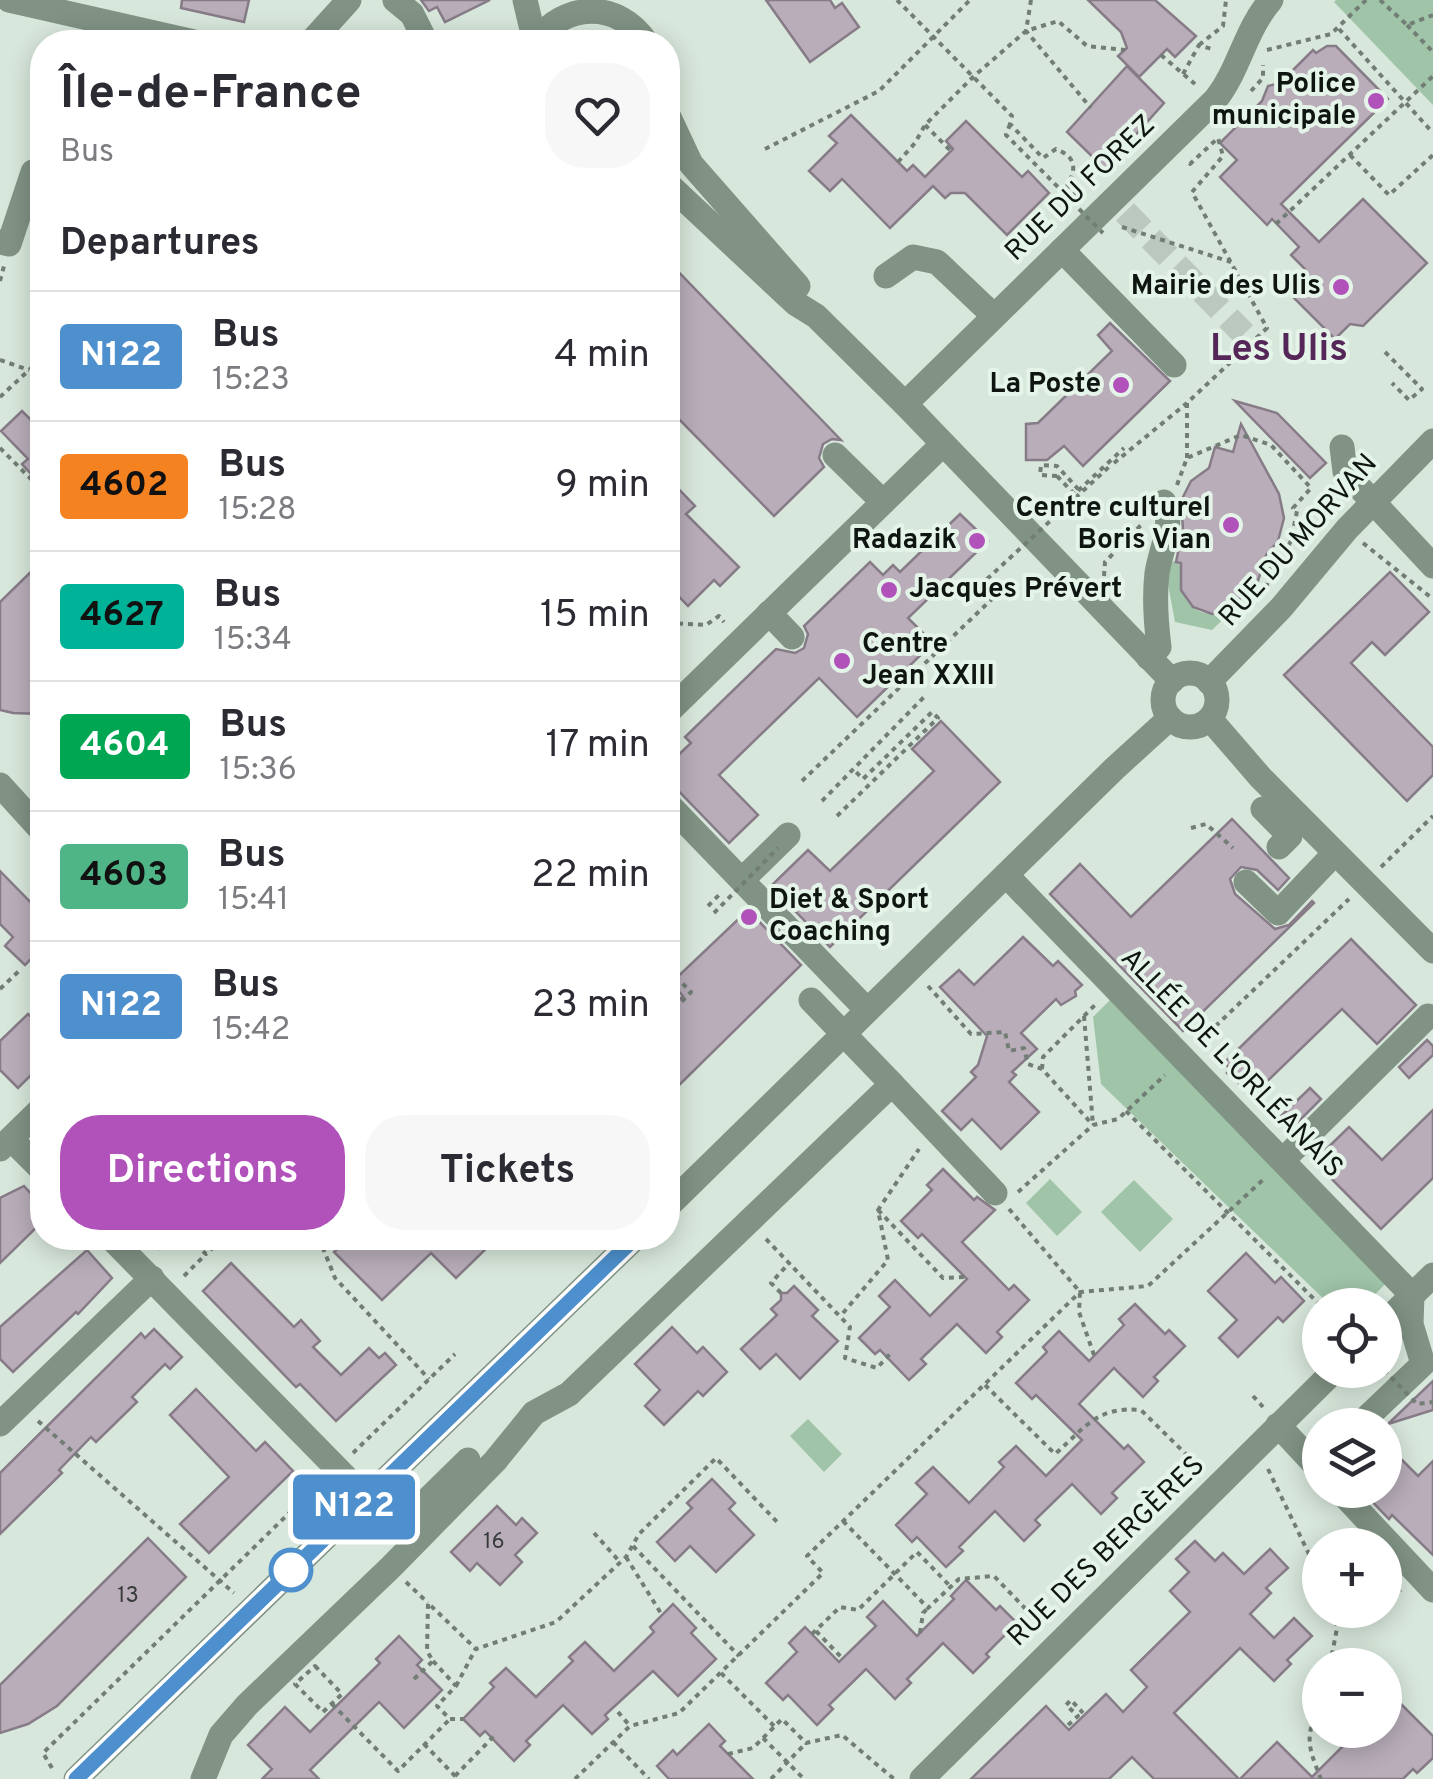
<!DOCTYPE html>
<meta charset="utf-8">
<style>
body{margin:0;font-family:Overpass,sans-serif;background:#f7f7f7;color:#2b2b33;height:100vh;display:flex;flex-direction:column;font-size:38px;white-space:nowrap}
*{box-sizing:border-box;margin:0}
p{font-size:32px;color:#7c7c81}
.icon{flex:none;width:55px;height:55px;fill:none;stroke:currentColor;stroke-width:2;stroke-linecap:round;stroke-linejoin:round}
.map{position:relative;flex:1;overflow:hidden}
.drawer{position:absolute;left:30px;top:30px;width:650px;height:1220px;display:flex;flex-direction:column;background:#fff;border-radius:40px;box-shadow:0 5px 25px #0003}
.drawer>*{flex:none}
.badge{padding:0 20px;border-radius:8px;font-size:35px;line-height:65px}
.buttons{position:absolute;left:1302px;top:1288px;display:grid;gap:20px}
.buttons a{display:grid;place-items:center;width:100px;height:100px;border-radius:50%;background:#fff;box-shadow:0 5px 25px #0003;font-size:50px}
.map>.badge{position:absolute;translate:-50% -50%;box-shadow:0 0 0 5px #fff}
h2{padding:0 30px;font-size:38px;line-height:90px}
.round{display:grid;place-items:center;flex:none;width:105px;height:105px;border-radius:40px;background:#f7f7f7}
.overview{display:flex;align-items:center;justify-content:space-between;height:170px;padding:0 30px}
h1{font-size:48px;font-weight:700;line-height:75px}
.primary-button{display:flex;gap:20px;margin-top:auto;padding:20px 30px}
.primary-button a{flex:1;height:115px;border-radius:40px;background:#b152bb;color:#fff;font-size:40px;font-weight:700;line-height:115px;text-align:center}
.primary-button a+a{background:#f7f7f7;color:#2b2b33}
ul{padding:0;list-style:none}
li{display:flex;align-items:center;gap:30px;height:130px;padding:0 30px;border-top:2px solid #e1e1e2}
li div{flex:1}
li b{display:block;font-size:38px}
li em{font-style:normal}
li .badge{min-width:110px;font-weight:700;text-align:center}
.map>svg:first-child{display:block}
.green{fill:#9fc4a8}
.building{fill:#b8adb9;stroke:#867b87;stroke-width:2.5}
.lines{fill:none;stroke-linecap:round;stroke-linejoin:round}
.minor-tunnel{stroke:#bac8bd;stroke-width:25;stroke-dasharray:25 12;stroke-linecap:butt}
.path{stroke:#727d75;stroke-width:4;stroke-dasharray:5 5;stroke-linecap:butt}
.minor{stroke:#809384;stroke-width:25}
.path-bridge{stroke:#727d75;stroke-width:4;stroke-dasharray:5 5;stroke-linecap:butt}
.minor-bridge{stroke:#809384;stroke-width:25}
.line-casing{stroke:#fff;stroke-width:22}
.line{stroke:#4d90cd;stroke-width:15}
.poi-dot{fill:#b152bb;stroke:#e5f4e8;stroke-width:4}
.stop-dot{fill:#fff;stroke:#4d90cd;stroke-width:5}
.labels{text-anchor:middle;dominant-baseline:central;stroke-width:8;stroke-linejoin:round;paint-order:stroke}
.number-label{font-size:22px;fill:#393b3b}
.poi-label{font-size:28px;font-weight:bold;fill:#0f1511;stroke:#e5f4e8;text-anchor:end}
.street-label{font-size:28px;fill:#0f1511;stroke:#e5f4e8}
.district-label{font-size:38px;font-weight:bold;fill:#552759;stroke:#e5f4e8}
</style>
<div class="map">
<svg width="1433" height="1779" viewBox="0 0 1433 1779">
<rect width="100%" height="100%" fill="#d8e7db"/>
<!-- green -->
<g class="green">
<path d="M1336 0H1433V105L1334 2Z"/>
<path d="M1174 561 1181 563C1183 572 1179 585 1184 595 1195 621 1224 617 1240 599L1242 601 1212 630 1175 622 1165 568Z"/>
<path d="M1113 997 1388 1281 1365 1305H1330L1101 1084 1093 1017Z"/>
<path d="M1050 1179 1082 1212 1057 1236 1026 1203Z"/>
<path d="M1134 1180 1173 1219 1140 1252 1101 1212Z"/>
<path d="M808 1419 842 1454 824 1472 790 1436Z"/>
</g>
<!-- building -->
<g class="building">
<path d="M182 0H249L244 22 181 8Z"/>
<path d="M421 0H490L445 22 437 7 429 11Z"/>
<path d="M766 0H830L835 8 842 3 859 27 810 62Z"/>
<path d="M1088 0H1155L1196 36 1175 57 1167 49 1139 77 1118 56 1127 48 1121 32Z"/>
<path d="M1327 46H1336L1388 99 1281 204 1319 242 1363 199 1427 263 1363 326 1350 324 1335 339 1285 289 1305 269 1291 255 1299 247 1272 219 1267 225 1220 177 1237 160 1220 143 1262 101 1268 86 1280 83 1313 50 1316 53Z"/>
<path d="M1127 66 1164 103 1105 169 1067 132Z"/>
<path d="M851 115 907 171 913 165 925 177 953 149 946 141 966 121 1022 177 1028 171 1049 193 1007 235 965 193H951L945 198 933 186 890 228 842 179 830 191 809 171 837 143 829 136Z"/>
<path d="M668 261 841 440 832 439 823 444 819 458 824 467 774 516 668 408Z"/>
<path d="M1110 323 1170 381 1083 466 1064 446 1047 460H1026V424L1038 423 1112 351 1098 335Z"/>
<path d="M1235 401 1277 413 1326 463 1310 478Z"/>
<path d="M42 407V486L22 464 28 459 1 431 22 411 30 419Z"/>
<path d="M1241 424 1279 494 1284 518 1278 541 1266 555 1257 584 1249 581 1238 602 1231 609 1212 614 1193 607 1181 590V563L1176 562 1183 529 1181 501 1191 481 1209 468 1215 447 1233 452Z"/>
<path d="M668 478 695 506 686 514 739 567 720 586 714 580 688 606 668 585 676 577 668 568Z"/>
<path d="M960 514 988 541 908 618 933 643 857 717 819 678 719 775 758 815 729 843 668 780V765L691 743 685 737 776 649 795 653 804 648 808 634 804 626 870 562 883 575 893 565 900 572Z"/>
<path d="M42 561V714L13 713 0 710V602Z"/>
<path d="M1390 572 1429 612 1385 655 1372 642 1351 663 1433 747V775L1407 801 1284 675Z"/>
<path d="M941 721 1000 782 830 947 771 886 808 850 830 871 934 771 912 749Z"/>
<path d="M1232 819 1289 878 1278 890 1257 870 1241 867 1230 879 1235 894 1275 929 1289 925 1312 901 1314 903 1183 1031 1050 894 1080 864 1131 917Z"/>
<path d="M0 871 42 914V948L25 965 5 946 13 937 0 924Z"/>
<path d="M748 910 801 965 668 1096V1011L683 996 671 983Z"/>
<path d="M1023 937 1053 966 1058 961 1082 985 1075 991 1076 996 1061 1005 1056 999 1021 1033 1037 1049 1012 1072 1016 1075 1009 1082 1039 1112 1001 1149 972 1119 961 1130 942 1111 976 1077 971 1072 978 1065 987 1036 940 987 959 970 974 985Z"/>
<path d="M1351 939 1416 1005 1377 1044 1342 1009 1254 1094 1247 1087 1245 1089 1227 1073 1231 1069 1224 1063Z"/>
<path d="M28 1014 42 1027V1088L30 1076 18 1088 0 1070V1041Z"/>
<path d="M1427 1040 1433 1046V1055L1409 1078 1399 1067Z"/>
<path d="M1310 1088 1321 1099 1290 1130 1278 1119Z"/>
<path d="M1433 1110V1178L1381 1229 1314 1161 1349 1127 1382 1160Z"/>
<path d="M943 1169 974 1200 977 1197 995 1210 962 1242 1009 1290 1014 1285 1029 1300 997 1332 1002 1337 986 1353 957 1324 921 1359 926 1364 909 1380 880 1350 875 1354 859 1338 890 1307 879 1296 895 1280 930 1316 967 1279 922 1234 918 1238 901 1221 932 1190 927 1185Z"/>
<path d="M24 1186 42 1206V1222L0 1263V1198Z"/>
<path d="M349 1238H417L427 1248 438 1238H497L456 1278 431 1253 382 1300 334 1252Z"/>
<path d="M87 1250 112 1278 78 1314 76 1312 13 1372 0 1359V1327Z"/>
<path d="M1246 1253 1275 1283 1281 1277 1304 1301 1283 1322 1278 1317 1238 1357 1219 1338 1237 1320 1208 1291Z"/>
<path d="M231 1263 294 1327 301 1320 320 1341 313 1347 341 1375 369 1348 379 1358 385 1353 396 1365 336 1421 300 1384 296 1387 203 1291Z"/>
<path d="M794 1286 818 1310 812 1316 838 1341 800 1379 776 1354 760 1369 741 1349 777 1315 771 1309 781 1300V1293H787Z"/>
<path d="M1135 1304 1165 1334 1169 1330 1185 1346 1154 1377 1158 1381 1143 1397 1114 1368 1079 1404 1124 1449 1128 1445 1144 1462 1112 1493 1117 1498 1101 1514 1072 1484 1035 1520 1040 1525 1024 1541 995 1511 959 1547 963 1551 946 1567 917 1537 912 1542 896 1525 927 1494 916 1483 933 1467 969 1503 1004 1467 999 1462 1016 1446 1046 1476 1082 1440 1036 1395 1032 1399 1016 1383 1047 1352 1043 1347 1059 1331 1089 1361 1124 1325 1119 1319Z"/>
<path d="M672 1327 697 1353 703 1347 727 1372 703 1396 698 1391 664 1425 645 1406 660 1390 635 1364Z"/>
<path d="M154 1329 182 1357 170 1369 165 1364 132 1397 137 1402 96 1442 91 1437 59 1470 62 1473 0 1534V1473L141 1333 145 1338Z"/>
<path d="M1433 1381V1410L1388 1424Z"/>
<path d="M196 1389 256 1451 265 1442 293 1471 209 1553 180 1524 229 1477 170 1415Z"/>
<path d="M1385 1443 1418 1476 1433 1461V1555L1392 1515 1389 1519 1361 1490H1385Z"/>
<path d="M712 1479 735 1503 729 1509 754 1535 716 1572 690 1546 675 1561 657 1542 692 1508 687 1503Z"/>
<path d="M497 1506 516 1525 522 1518 537 1533 515 1555 522 1562 500 1585 477 1563 470 1571 451 1552Z"/>
<path d="M148 1538 186 1577 57 1706 28 1724 0 1733V1685Z"/>
<path d="M1195 1541 1215 1561 1223 1553 1244 1574 1270 1549 1288 1568 1266 1588 1271 1593 1250 1614 1274 1638 1294 1618 1312 1636 1287 1660 1291 1664 1274 1681 1240 1648 1174 1713 1239 1779H1154L1132 1757 1109 1779H971L1046 1706 1069 1730 1106 1694 1123 1712 1147 1687 1131 1670 1190 1612 1170 1591 1189 1572 1176 1559Z"/>
<path d="M966 1580 996 1610 1000 1606 1017 1623 986 1654 989 1657 973 1673 943 1643 907 1679 911 1683 895 1699 866 1669 829 1705 833 1709 817 1725 788 1695 783 1700 766 1683 797 1652 789 1643 805 1627 839 1662 876 1626 867 1617 883 1601 917 1636 954 1599 951 1596Z"/>
<path d="M673 1604 696 1628 691 1633 716 1659 678 1696 653 1671 605 1715 608 1719 592 1734 563 1705 526 1741 530 1745 514 1761 485 1731 480 1736 463 1719 494 1687 490 1683 506 1668 536 1697 573 1661 569 1657 585 1642 614 1671 654 1632 650 1627Z"/>
<path d="M399 1636 422 1660 417 1665 442 1690 404 1728 379 1702 310 1770 319 1779H262L272 1769 248 1745 285 1707 310 1732 380 1663 376 1659Z"/>
<path d="M1385 1688 1433 1736V1758L1417 1773 1413 1769 1403 1779H1240L1277 1742 1312 1777 1347 1742 1350 1745 1366 1730H1385Z"/>
<path d="M709 1724 725 1741 720 1746 753 1779H669L657 1766 673 1750 677 1755Z"/>
</g>
<g class="lines">
<!-- minor-tunnel -->
<path class="minor-tunnel" d="M1125 212 1244 334"/>
<!-- path -->
<g class="path">
<path d="M897 0 1012 116 1010 124 1043 158 1056 149C1076 157 1077 168 1067 186L1078 197 1074 202"/>
<path d="M1031 0 1026 31 1091 108"/>
<path d="M1380 0 1407 25 1433 15"/>
<path d="M1407 25 1433 52"/>
<path d="M1339 29 1433 133"/>
<path d="M1199 45 1223 26 1226 0"/>
<path d="M1267 50 1331 34 1366 0"/>
<path d="M1161 55 1195 84"/>
<path d="M1183 74 1199 45 1215 50"/>
<path d="M1251 91 1263 78V65"/>
<path d="M1010 124 1006 135 1074 203"/>
<path d="M925 125 951 151"/>
<path d="M765 149 879 91 970 0"/>
<path d="M1350 155 1389 195 1433 155"/>
<path d="M898 162 915 143 925 125 973 77 1026 31 1058 21 1087 46 1125 50"/>
<path d="M1276 224 1433 76"/>
<path d="M1122 227 1231 262"/>
<path d="M0 281 4 266"/>
<path d="M1385 352 1422 389 1409 400 1392 383"/>
<path d="M0 360 29 370"/>
<path d="M0 397 42 358"/>
<path d="M0 448 42 490"/>
<path d="M1187 458V403L1267 328 1192 192 1223 156 1218 138 1190 164 1188 161"/>
<path d="M1114 463 1187 403"/>
<path d="M1057 476 1040 475 1041 465 1057 466 1079 490"/>
<path d="M1177 485 1187 458 1241 435 1271 445 1311 488 1293 508 1297 511 1291 541 1282 557 1272 565 1266 589"/>
<path d="M1049 518 1124 448"/>
<path d="M1363 543 1433 599"/>
<path d="M1104 576 1105 562 1144 522"/>
<path d="M668 623 706 625 719 616 724 622"/>
<path d="M802 781 992 599 980 586 987 579"/>
<path d="M822 801 924 697"/>
<path d="M837 816 938 718 932 712 863 779 854 770"/>
<path d="M1191 828 1206 824 1233 848"/>
<path d="M1381 867 1433 816"/>
<path d="M708 906 720 894 719 892"/>
<path d="M928 986 971 1034 1005 1032 1009 1051 1024 1048 1028 1064 1042 1069 1093 1125"/>
<path d="M0 989 19 971"/>
<path d="M668 1016 691 992 677 978"/>
<path d="M1084 1016 1093 1125"/>
<path d="M1201 1040 1349 899"/>
<path d="M1042 1069 1043 1057 1098 1002"/>
<path d="M1126 1111 1320 1305"/>
<path d="M1018 1192 1093 1125 1118 1119 1165 1075"/>
<path d="M1009 1209 1080 1292 1079 1312 1094 1355"/>
<path d="M878 1210 943 1278 965 1277"/>
<path d="M188 1238 206 1254 223 1238"/>
<path d="M319 1238 335 1278 429 1379"/>
<path d="M766 1239 850 1327 845 1358 877 1368 890 1354"/>
<path d="M158 1249 170 1238"/>
<path d="M184 1276 205 1255"/>
<path d="M781 1293 771 1283 790 1262"/>
<path d="M843 1313 888 1260 878 1210 919 1149"/>
<path d="M985 1385 1055 1454C1086 1427 1097 1406 1141 1410L1200 1468"/>
<path d="M1253 1396 1263 1407"/>
<path d="M38 1421 234 1593"/>
<path d="M353 1453 455 1354"/>
<path d="M1268 1469 1320 1577"/>
<path d="M843 1521 928 1608 959 1579 994 1576 1043 1627"/>
<path d="M594 1533 620 1562"/>
<path d="M633 1546 739 1656"/>
<path d="M626 1557 662 1615"/>
<path d="M406 1582 428 1603"/>
<path d="M1385 1603 1401 1590"/>
<path d="M816 1631 842 1658"/>
<path d="M920 1633 923 1613 928 1608"/>
<path d="M812 1634 840 1607 858 1610 917 1552 951 1587"/>
<path d="M433 1661 456 1686 437 1706 450 1719H463"/>
<path d="M1330 1665 1337 1628 1334 1610"/>
<path d="M315 1666 342 1694 323 1712 295 1684Z"/>
<path d="M721 1673 774 1726"/>
<path d="M414 1679 433 1661 427 1651 428 1603 476 1649 556 1622 626 1557 639 1534 716 1458 780 1525"/>
<path d="M456 1686 475 1650"/>
<path d="M1320 1698C1307 1738 1305 1740 1321 1779"/>
<path d="M332 1704 398 1771 450 1719"/>
<path d="M618 1712 630 1726"/>
<path d="M1068 1725 1078 1716 1066 1705 1071 1700 1083 1713"/>
<path d="M763 1738 803 1778"/>
<path d="M613 1742 649 1779"/>
<path d="M424 1744 458 1779"/>
<path d="M728 1754 753 1748 782 1719 806 1743 842 1735 894 1779"/>
<path d="M52 1768 43 1753 318 1485"/>
<path d="M455 1776 494 1736"/>
<path d="M575 1779 630 1726 679 1713 823 1573 807 1556 1080 1292 1148 1286 1266 1177"/>
<path d="M771 1779 806 1743"/>
</g>
<!-- minor -->
<g class="minor">
<path d="M9 0 194 42"/>
<path d="M395 0 412 14 426 42"/>
<path d="M525 0 535 42"/>
<path d="M311 42 349 0"/>
<path d="M535 42C564 2 618 0 646 42"/>
<path d="M668 115 691 164 798 286"/>
<path d="M668 184 795 303 816 316 905 404 1172 681"/>
<path d="M0 242 9 244 33 172"/>
<path d="M1062 250 1174 365"/>
<path d="M886 276 913 257 937 262 994 316"/>
<path d="M905 404 1216 99C1240 68 1245 30 1271 0"/>
<path d="M835 455 883 502"/>
<path d="M769 613 792 637"/>
<path d="M1148 657 1159 647C1156 623 1154 598 1157 573 1161 548 1174 526 1164 502"/>
<circle cx="1190" cy="700" r="27"/>
<path d="M1209 682 1281 608 1347 529 1433 441"/>
<path d="M668 712 943 444"/>
<path d="M1210 719 1261 778 1433 951"/>
<path d="M0 785 42 831"/>
<path d="M668 804 867 1010"/>
<path d="M1263 809 1290 836 1279 847"/>
<path d="M1006 875 1412 1295"/>
<path d="M742 880 788 835"/>
<path d="M1246 882 1278 913 1335 853"/>
<path d="M892 1084 995 1193"/>
<path d="M11 1139 42 1170"/>
<path d="M0 1149 42 1108"/>
<path d="M1283 1160 1428 1016"/>
<path d="M668 1206 1114 769 1170 718"/>
<path d="M111 1238 365 1497"/>
<path d="M1385 1322 1433 1275"/>
<path d="M0 1424 152 1278"/>
<path d="M1278 1425 1317 1467 1320 1464"/>
<path d="M1359 1425 1423 1364 1411 1324 1412 1295"/>
<path d="M1339 1490 1433 1590"/>
<path d="M415 1541 411 1531 412 1515 468 1460"/>
<path d="M76 1779 635 1238"/>
<path d="M203 1779 221 1735 247 1705 391 1567 495 1461 534 1413 569 1394 892 1084 811 1000"/>
<path d="M922 1779 1335 1370"/>
</g>
<!-- path-bridge -->
<g class="path-bridge">
<path d="M1079 209 1103 233"/>
<path d="M1057 476 1077 497"/>
<path d="M987 579 1110 466"/>
<path d="M714 913 778 848"/>
<path d="M1384 1370 1417 1404 1433 1402"/>
</g>
<!-- minor-bridge -->
<path class="minor-bridge" d="M1342 447 1345 472 1433 566"/>
</g>
<g class="lines">
<defs>
<path id="line" d="M76 1779 635 1238"/>
</defs>
<!-- line casing -->
<use href="#line" class="line-casing"/>
<!-- line -->
<use href="#line" class="line"/>
</g>
<!-- markers -->
<g class="poi-dot">
<circle cx="1376" cy="101" r="10"/>
<circle cx="1341" cy="287" r="10"/>
<circle cx="1121" cy="385" r="10"/>
<circle cx="1231" cy="525" r="10"/>
<circle cx="977" cy="541" r="10"/>
<circle cx="889" cy="590" r="10"/>
<circle cx="842" cy="661" r="10"/>
<circle cx="749" cy="917" r="10"/>
</g>
<circle class="stop-dot" cx="291" cy="1570" r="20"/>
<g class="labels">
<!-- number labels -->
<g class="number-label">
<text x="494" y="1542">16</text>
<text x="128" y="1596">13</text>
</g>
<!-- poi labels -->
<g class="poi-label">
<text x="1356" y="85">Police<tspan x="1356" dy="32">municipale</tspan></text>
<text x="1321" y="287">Mairie des Ulis</text>
<text x="1101" y="385">La Poste</text>
<text x="1211" y="509">Centre culturel<tspan x="1211" dy="32">Boris Vian</tspan></text>
<text x="957" y="541">Radazik</text>
<text x="909" y="590" text-anchor="start">Jacques Prévert</text>
<text x="862" y="645" text-anchor="start">Centre<tspan x="862" dy="32">Jean XXIII</tspan></text>
<text x="769" y="901" text-anchor="start">Diet &amp; Sport<tspan x="769" dy="32">Coaching</tspan></text>
</g>
<!-- street labels -->
<g class="street-label">
<text transform="translate(1081 189) rotate(-44)">RUE DU FOREZ</text>
<text transform="translate(1299 541) rotate(-48)">RUE DU MORVAN</text>
<text transform="translate(1231 1064) rotate(46)">ALLÉE DE L'ORLÉANAIS</text>
<text transform="translate(1107 1552) rotate(-44)">RUE DES BERGÈRES</text>
</g>
<!-- district labels -->
<g class="district-label">
<text x="1279" y="350">Les Ulis</text>
</g>
</g>
</svg>
<div class="buttons">
<a><svg class="icon" aria-label="locate" viewBox="0 0 24 24"><circle cx="12" cy="12" r="6"/><path d="M12 2v4M12 18v4M2 12h4M18 12h4"/></svg></a>
<a><svg class="icon" aria-label="layers" viewBox="0 0 24 24"><path d="M12 4l9 5-9 5-9-5zM3 14l9 5 9-5"/></svg></a>
<a>+</a>
<a>−</a>
</div>
<b class="badge" style="left:354px;top:1507px;background:#4d90cd;color:#fff">N122</b>
<section class="drawer">
<div class="overview"><div><h1>Île-de-France</h1><p>Bus</p></div><a class="round"><svg class="icon" aria-label="heart" viewBox="0 0 24 24"><path d="M12 20l-8-8c-3-5 5-10 8-4 3-6 11-1 8 4z"/></svg></a></div>
<h2>Departures</h2>
<ul>
<li><span class="badge" style="background:#4d90cd;color:#fff">N122</span><div><b>Bus</b><p>15:23</p></div><em>4 min</em></li>
<li><span class="badge" style="background:#f58220;color:#111">4602</span><div><b>Bus</b><p>15:28</p></div><em>9 min</em></li>
<li><span class="badge" style="background:#00b297;color:#111">4627</span><div><b>Bus</b><p>15:34</p></div><em>15 min</em></li>
<li><span class="badge" style="background:#00a651;color:#fff">4604</span><div><b>Bus</b><p>15:36</p></div><em>17 min</em></li>
<li><span class="badge" style="background:#50b586;color:#111">4603</span><div><b>Bus</b><p>15:41</p></div><em>22 min</em></li>
<li><span class="badge" style="background:#4d90cd;color:#fff">N122</span><div><b>Bus</b><p>15:42</p></div><em>23 min</em></li>
</ul>
<div class="primary-button"><a>Directions</a><a>Tickets</a></div>
</section>
</div>
